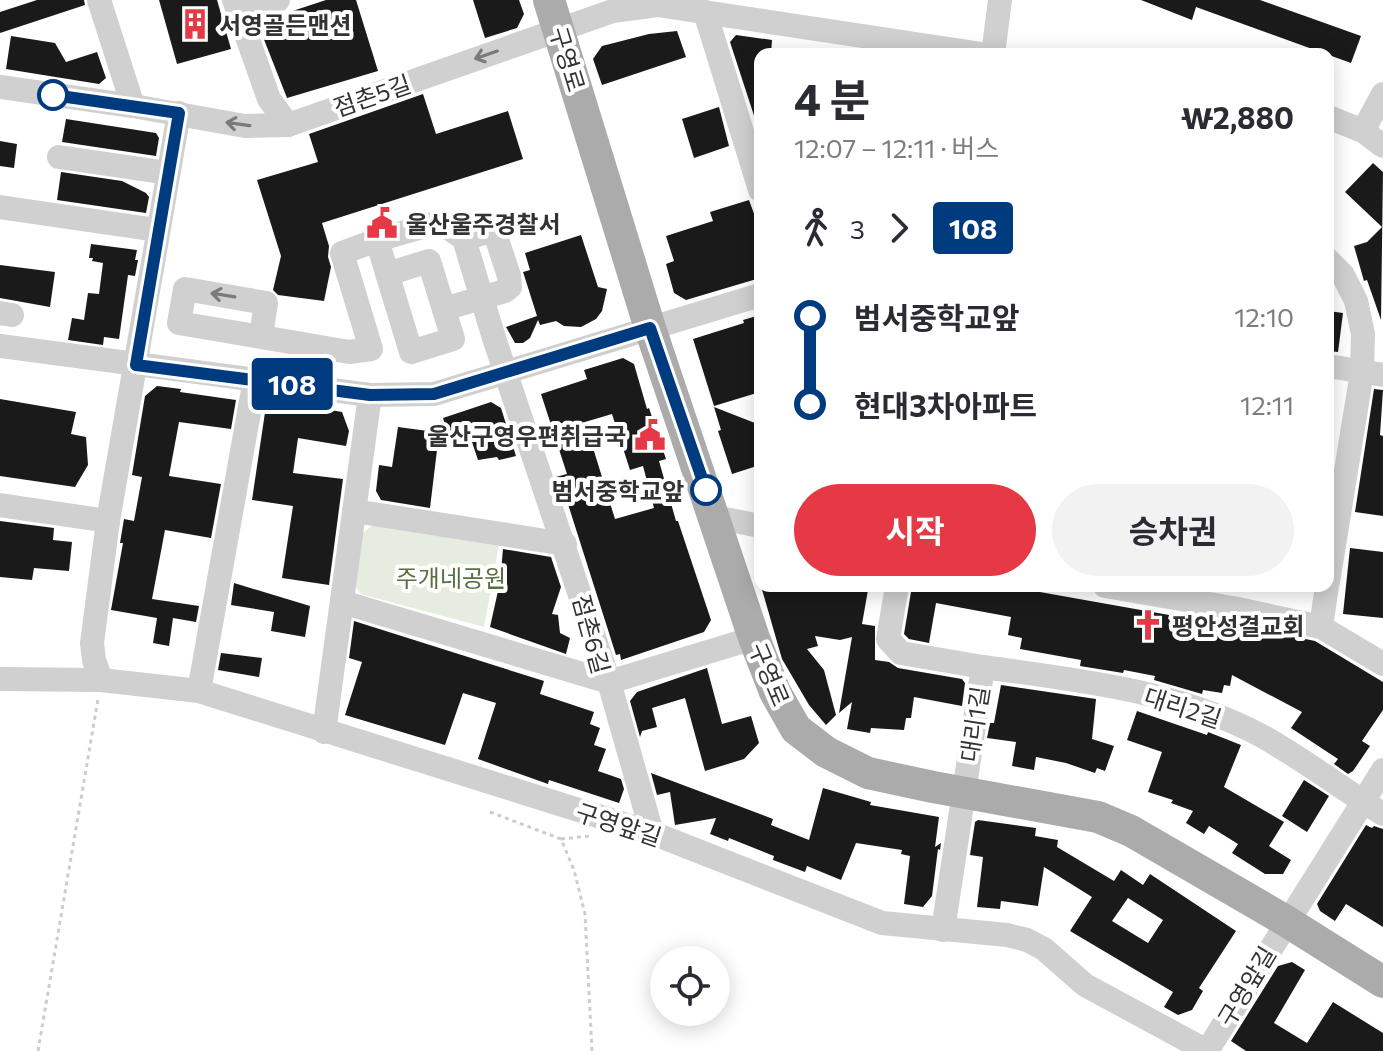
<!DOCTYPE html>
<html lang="ko">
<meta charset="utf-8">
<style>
body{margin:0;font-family:Commissioner,"Noto Sans KR",sans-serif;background:#f2f2f3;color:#2b2b33;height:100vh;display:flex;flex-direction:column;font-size:30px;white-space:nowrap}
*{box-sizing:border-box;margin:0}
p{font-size:26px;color:#7c7c81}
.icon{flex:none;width:44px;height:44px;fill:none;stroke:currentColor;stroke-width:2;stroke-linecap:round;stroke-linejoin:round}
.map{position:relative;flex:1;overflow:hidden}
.sheet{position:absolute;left:754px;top:48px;width:580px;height:544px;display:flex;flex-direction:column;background:#fff;border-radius:16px;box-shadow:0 4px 20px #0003}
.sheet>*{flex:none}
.badge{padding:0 16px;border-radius:6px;font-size:28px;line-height:52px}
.buttons{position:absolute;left:650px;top:946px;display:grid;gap:16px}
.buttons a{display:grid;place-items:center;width:80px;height:80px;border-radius:50%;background:#fff;box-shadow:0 4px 20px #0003;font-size:40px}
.map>.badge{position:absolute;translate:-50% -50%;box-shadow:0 0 0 4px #fff}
.legs{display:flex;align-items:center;gap:12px;height:88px;padding:0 40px;font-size:26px}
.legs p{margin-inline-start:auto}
.head{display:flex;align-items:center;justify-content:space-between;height:136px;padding:0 40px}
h1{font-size:44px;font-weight:700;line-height:60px}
.primary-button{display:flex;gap:16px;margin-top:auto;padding:16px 40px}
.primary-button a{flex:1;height:92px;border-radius:48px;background:#e63946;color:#fff;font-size:32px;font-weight:700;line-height:92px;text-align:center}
.primary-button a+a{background:#f2f2f3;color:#2b2b33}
ul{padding:0 40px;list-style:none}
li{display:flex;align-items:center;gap:28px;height:88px;font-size:30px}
li i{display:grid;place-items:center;width:12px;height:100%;margin:0 10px;background:currentColor}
li i::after{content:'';width:20px;height:20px;margin:-10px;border:6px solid;border-radius:50%;background:#fff}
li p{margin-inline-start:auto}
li:first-child i{background:linear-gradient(#0000 50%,currentColor 0)}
li:last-child i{background:linear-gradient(currentColor 50%,#0000 0)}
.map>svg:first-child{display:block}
.green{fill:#e6ecdf}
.building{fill:#1a1a1a;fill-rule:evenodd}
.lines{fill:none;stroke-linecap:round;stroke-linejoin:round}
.path{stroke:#cdcdcd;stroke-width:3;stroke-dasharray:4 4;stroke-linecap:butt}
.minor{stroke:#d0d0d0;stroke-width:24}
.major{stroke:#ababab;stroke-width:32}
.oneway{stroke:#7a7a7a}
.line-1-casing{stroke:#fff;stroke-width:18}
.line-1{stroke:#003b80;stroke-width:12}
.stop-1-dot{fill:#fff;stroke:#003b80;stroke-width:4}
.labels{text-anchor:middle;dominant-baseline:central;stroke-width:8;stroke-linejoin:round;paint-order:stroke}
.poi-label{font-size:24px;font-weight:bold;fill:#333;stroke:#fff;text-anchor:start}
.street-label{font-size:24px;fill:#333;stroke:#fff}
.stop-label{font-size:24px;font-weight:bold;fill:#333;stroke:#fff;text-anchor:end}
.park-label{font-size:24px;fill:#56703f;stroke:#fff}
</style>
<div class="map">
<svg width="1383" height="1051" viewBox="0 0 1383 1051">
<rect width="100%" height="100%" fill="#fff"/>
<!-- green -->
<path class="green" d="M373 525 499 545 484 627 361 594 351 580 360 535Z"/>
<!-- building -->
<g class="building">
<path d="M37 0H84L85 5 0 33V12Z"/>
<path d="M159 0H217L231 49 177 64Z"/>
<path d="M326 0H356L378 71 287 98 263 37 262 21Z"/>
<path d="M473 0H519L524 14 517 28 485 38Z"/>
<path d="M1141 0H1260L1361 36 1351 63 1196 7 1192 20Z"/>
<path d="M677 31 686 57 602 85 593 59 602 46 649 34Z"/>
<path d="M736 35 772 40 771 54H760V63H757L754 91 760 108V134L730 42Z"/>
<path d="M11 36 55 43 66 62 97 52 106 78 99 84 6 69Z"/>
<path d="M423 94 436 134 508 111 523 159 322 223 329 246 328 257 331 267 324 301 278 295 273 290 281 256 257 180 318 162 309 134Z"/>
<path d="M719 107 729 146 694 158 682 119Z"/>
<path d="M66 119 156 133 159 138 156 156 62 142Z"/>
<path d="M0 141 17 144 14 168 0 166Z"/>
<path d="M1373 163 1383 172 1381 320 1367 280 1364 281 1354 246 1367 242 1382 227 1345 192Z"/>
<path d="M61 172 122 181 146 193 149 197 146 213 57 200Z"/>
<path d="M749 200 760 230V278L686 300 674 293 666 264 674 261 666 236 713 221 710 212Z"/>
<path d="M581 235 598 287 607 289 602 311 596 319 581 327 564 326 556 321 540 325 538 320 530 338 523 343H515L506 327 537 316 524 275 523 272 530 270 525 253Z"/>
<path d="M91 244 137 250 135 260H138L135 276 128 275 119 339 104 337 103 345 68 340 72 318 84 320 88 293 99 294 103 263 92 261 93 258H89Z"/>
<path d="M0 265 55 272 50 307 0 298Z"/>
<path d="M1328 311 1343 313 1338 352 1328 351Z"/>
<path d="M760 315V392L714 406 693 339 744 323 743 320Z"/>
<path d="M623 358 634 364 647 409 649 408 666 459 659 461 676 521H678L711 620 704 632 621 660 620 654 616 655 567 501 565 502 556 477 567 474 541 394 587 379 584 370ZM612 414 630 470 643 466 654 508 615 519 585 422Z"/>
<path d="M157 386 181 389 180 392 236 400 231 429 179 422 169 476 221 484 211 538 165 530 152 599 199 606 196 622 173 618 169 646 153 643 157 618 111 610 123 543H120L124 519 134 521 142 477 132 475 145 396Z"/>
<path d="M1374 389 1383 390 1380 435 1383 436V516L1355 512Z"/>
<path d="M0 399 76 412 71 434 86 437 88 465 75 487 0 476Z"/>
<path d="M267 399 342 412 349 431 346 446 298 438 293 473 343 479 329 585 282 578 293 506 252 500Z"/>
<path d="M491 402 501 408 516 456 499 460 497 457 478 460 471 439 437 450 430 508 381 500 376 491 379 465 392 467 398 427 428 431 429 425 446 428 443 418Z"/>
<path d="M714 407 760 425V465L732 474 718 431 721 430Z"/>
<path d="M0 521 54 528 53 540 72 542 69 571 34 568 32 580 0 577Z"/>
<path d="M1350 548 1383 552V618L1343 614Z"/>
<path d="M503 549 551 557 561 587 552 614 558 615 560 633 570 638 566 654 490 627 500 582Z"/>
<path d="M234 583 310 606 305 637 271 631 274 612 231 605Z"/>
<path d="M761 586H846L868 590 862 624 875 626V660L889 662 898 668 962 679 965 683 962 706 914 697 911 718H906L904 730 871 728 870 733 847 729 852 702 839 713 852 637 840 640 815 636 818 646 807 649 824 670 836 715 826 725 809 705 782 659Z"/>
<path d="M912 586H1006L1169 615 1168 619 1247 634 1248 627 1315 641 1383 682V710L1362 741 1370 746 1353 771 1348 774 1334 764 1338 759 1291 728 1302 712 1232 675 1230 686 1224 685 1222 693 1203 690 1202 694 1154 680 1155 676 1124 670 1123 673 1080 666 1081 660 1020 649 1022 638 1008 635 1011 617 936 603 929 643 909 639 904 634Z"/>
<path d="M354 621 544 681 540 694 594 712 590 724 600 728 594 745 606 749 598 771 621 779 624 789 619 803 549 780 548 784 478 759 496 703 463 693 445 745 345 715 362 662 349 658Z"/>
<path d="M221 653 262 658 259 677 218 670Z"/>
<path d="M707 668 722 724 751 716 759 743 744 759 705 771 685 698 652 708 657 727 642 731 640 737 630 701 637 692Z"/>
<path d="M1001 685 1096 699 1092 739 1114 746 1105 771 1097 768 1095 773 1066 763 1036 757 1034 770 1012 766 1016 742 987 738 990 723H994Z"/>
<path d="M1137 711 1207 735 1208 732 1241 745 1224 787 1284 822 1269 846 1291 860 1283 874H1265L1232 853 1238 844 1209 826 1204 834 1186 823 1193 811 1171 803 1173 800 1148 792 1162 752 1127 740Z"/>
<path d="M651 773 773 819 771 825 809 840 823 788 871 802 870 805 939 817 935 847 941 843 940 850 938 849 932 896 923 907 904 904 910 856 901 854 902 850 856 843 841 880 807 866 805 872 773 860 774 856 729 838 728 841 710 834 716 818 675 825 670 792 657 795Z"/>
<path d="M1304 780 1329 796 1307 832 1282 816Z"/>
<path d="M978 820 1036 828 1035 836 1058 840 1057 847 1114 881 1121 870 1143 885 1150 874 1236 931 1199 988 1203 991 1192 1010 1178 1015 1164 1007 1173 992 1070 931 1092 897 1044 867 1038 906 1001 901 1000 909 977 907 983 857 970 855 975 822ZM1128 898 1163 920 1148 943 1112 921Z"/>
<path d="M1366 825 1372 828 1374 826 1383 829V927L1346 904 1335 921 1320 911 1317 904Z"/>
<path d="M1292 962 1305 970 1274 1023 1307 1043 1333 1002 1383 1033V1051H1246L1231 1041 1278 966Z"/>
</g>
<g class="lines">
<!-- path -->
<g class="path">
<path d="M490 812 561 839 574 870 585 914 592 1051"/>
<path d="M561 839 589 836"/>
<path d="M38 1051 98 699"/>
</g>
<!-- minor -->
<g class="minor">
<path d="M99 0 133 106"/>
<path d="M234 0 269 99 288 125"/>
<path d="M705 12 760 190"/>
<path d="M238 13 278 0"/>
<path d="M993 54 1000 0"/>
<path d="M0 87 133 106 245 126 288 125 613 11 657 5 982 54"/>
<path d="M1328 117 1363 131 1383 146"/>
<path d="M1363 131 1383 94"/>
<path d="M59 157 168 173"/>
<path d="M0 207 157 230"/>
<path d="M1328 260 1343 275 1356 301 1363 334 1362 372 1328 582"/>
<path d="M387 274 429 261 453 339 411 352 377 240 440 222 464 239 494 338 609 682 652 833"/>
<path d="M444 309 505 291 510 287 509 276 494 230 464 239"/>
<path d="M0 313 12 315"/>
<path d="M261 336 266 303 185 289 179 323 349 352 371 349 342 253 377 240"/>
<path d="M0 346 370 395 434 394 760 295"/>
<path d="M1328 366 1383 375"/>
<path d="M0 505 108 521"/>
<path d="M354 511 565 544"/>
<path d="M715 517 760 526"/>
<path d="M897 586 888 639 901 653 983 667 943 930"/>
<path d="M1105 586 1238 609 1321 627 1383 664"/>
<path d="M342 602 609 682"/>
<path d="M1321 627 1327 586"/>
<path d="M983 667C1077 680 1175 690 1260 735 1302 758 1342 789 1383 814"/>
<path d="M0 679 101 680 199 691 652 833 882 923 1007 935 1027 940 1044 949 1085 985 1207 1051 1383 770"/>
<path d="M101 680 94 660 92 643 108 521 179 113"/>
<path d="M609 682 754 638"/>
<path d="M199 691 255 379"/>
<path d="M324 732 370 395"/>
</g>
<!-- major -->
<path class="major" d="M549 0 650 328 754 638 775 692 796 729 826 752 868 773 933 787 1098 817 1131 831 1286 921 1383 982"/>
</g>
<!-- one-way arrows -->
<defs><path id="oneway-shaft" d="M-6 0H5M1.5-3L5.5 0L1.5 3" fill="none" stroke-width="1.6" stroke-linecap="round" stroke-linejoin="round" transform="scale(2)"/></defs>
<g class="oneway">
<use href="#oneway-shaft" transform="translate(486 55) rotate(161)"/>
<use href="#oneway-shaft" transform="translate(238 124) rotate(-172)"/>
<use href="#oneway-shaft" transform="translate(223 295) rotate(-171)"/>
</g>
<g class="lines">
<defs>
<path id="line-1" d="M53 95 179 113 136 365 370 395 434 394 650 328 706 490"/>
</defs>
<!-- line-1 casing -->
<use href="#line-1" class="line-1-casing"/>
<!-- line-1 -->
<use href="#line-1" class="line-1"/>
</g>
<!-- icons -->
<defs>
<symbol id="building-bare" viewBox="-9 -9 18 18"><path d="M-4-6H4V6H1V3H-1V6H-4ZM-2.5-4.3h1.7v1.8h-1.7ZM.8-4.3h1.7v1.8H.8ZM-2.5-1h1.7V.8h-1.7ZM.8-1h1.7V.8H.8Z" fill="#e63946" stroke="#fff" stroke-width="2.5" paint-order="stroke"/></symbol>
<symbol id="civic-bare" viewBox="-9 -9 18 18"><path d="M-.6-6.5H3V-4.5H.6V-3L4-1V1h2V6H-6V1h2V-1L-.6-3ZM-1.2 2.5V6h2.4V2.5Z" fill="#e63946" stroke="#fff" stroke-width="2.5" paint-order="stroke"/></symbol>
<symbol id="church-bare" viewBox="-9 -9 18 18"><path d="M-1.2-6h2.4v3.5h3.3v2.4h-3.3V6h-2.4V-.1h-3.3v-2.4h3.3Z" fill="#e63946" stroke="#fff" stroke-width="2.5" paint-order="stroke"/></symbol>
</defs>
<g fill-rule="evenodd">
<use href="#building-bare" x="173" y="2" width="44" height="44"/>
<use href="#civic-bare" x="360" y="201" width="44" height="44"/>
<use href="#civic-bare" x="628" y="413" width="44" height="44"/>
<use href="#church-bare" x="1126" y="603" width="44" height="44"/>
</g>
<!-- markers -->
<g class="stop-1-dot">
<circle cx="53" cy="95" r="14"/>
<circle cx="706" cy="490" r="14"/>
</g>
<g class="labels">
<!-- poi labels -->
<g class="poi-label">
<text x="219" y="24">서영골든맨션</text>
<text x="406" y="223">울산울주경찰서</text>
<text x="626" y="435" text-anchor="end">울산구영우편취급국</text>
<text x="1172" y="625">평안성결교회</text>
</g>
<!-- street labels -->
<g class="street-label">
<text transform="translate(568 59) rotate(73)">구영로</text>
<text transform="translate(372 95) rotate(-19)">점촌5길</text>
<text transform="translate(592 634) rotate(75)">점촌6길</text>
<text transform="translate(770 674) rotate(67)">구영로</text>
<text transform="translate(1183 707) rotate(18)">대리2길</text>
<text transform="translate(974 724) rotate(-81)">대리1길</text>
<text transform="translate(619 824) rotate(18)">구영앞길</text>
<text transform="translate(1246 986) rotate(-59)">구영앞길</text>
</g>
<!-- stop labels -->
<g class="stop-label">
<text x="684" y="490">범서중학교앞</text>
</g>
<!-- park labels -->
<g class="park-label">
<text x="451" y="577">주개네공원</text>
</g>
</g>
</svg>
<div class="buttons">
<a><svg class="icon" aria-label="locate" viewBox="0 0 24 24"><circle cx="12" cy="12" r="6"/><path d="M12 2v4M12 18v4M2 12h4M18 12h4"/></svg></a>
</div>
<b class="badge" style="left:292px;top:384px;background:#003b80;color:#fff">108</b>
<section class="sheet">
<div class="head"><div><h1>4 분</h1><p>12:07 – 12:11 · 버스</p></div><b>₩2,880</b></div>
<div class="legs"><svg class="icon" aria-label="walk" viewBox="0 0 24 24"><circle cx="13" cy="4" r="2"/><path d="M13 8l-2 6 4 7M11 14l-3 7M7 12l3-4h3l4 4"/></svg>3<svg class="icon" aria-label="forward" viewBox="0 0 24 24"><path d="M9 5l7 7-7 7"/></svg><b class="badge" style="background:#003b80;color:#fff">108</b></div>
<ul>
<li><i style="color:#003b80"></i><b>범서중학교앞</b><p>12:10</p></li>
<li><i style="color:#003b80"></i><b>현대3차아파트</b><p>12:11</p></li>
</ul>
<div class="primary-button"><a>시작</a><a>승차권</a></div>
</section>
</div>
